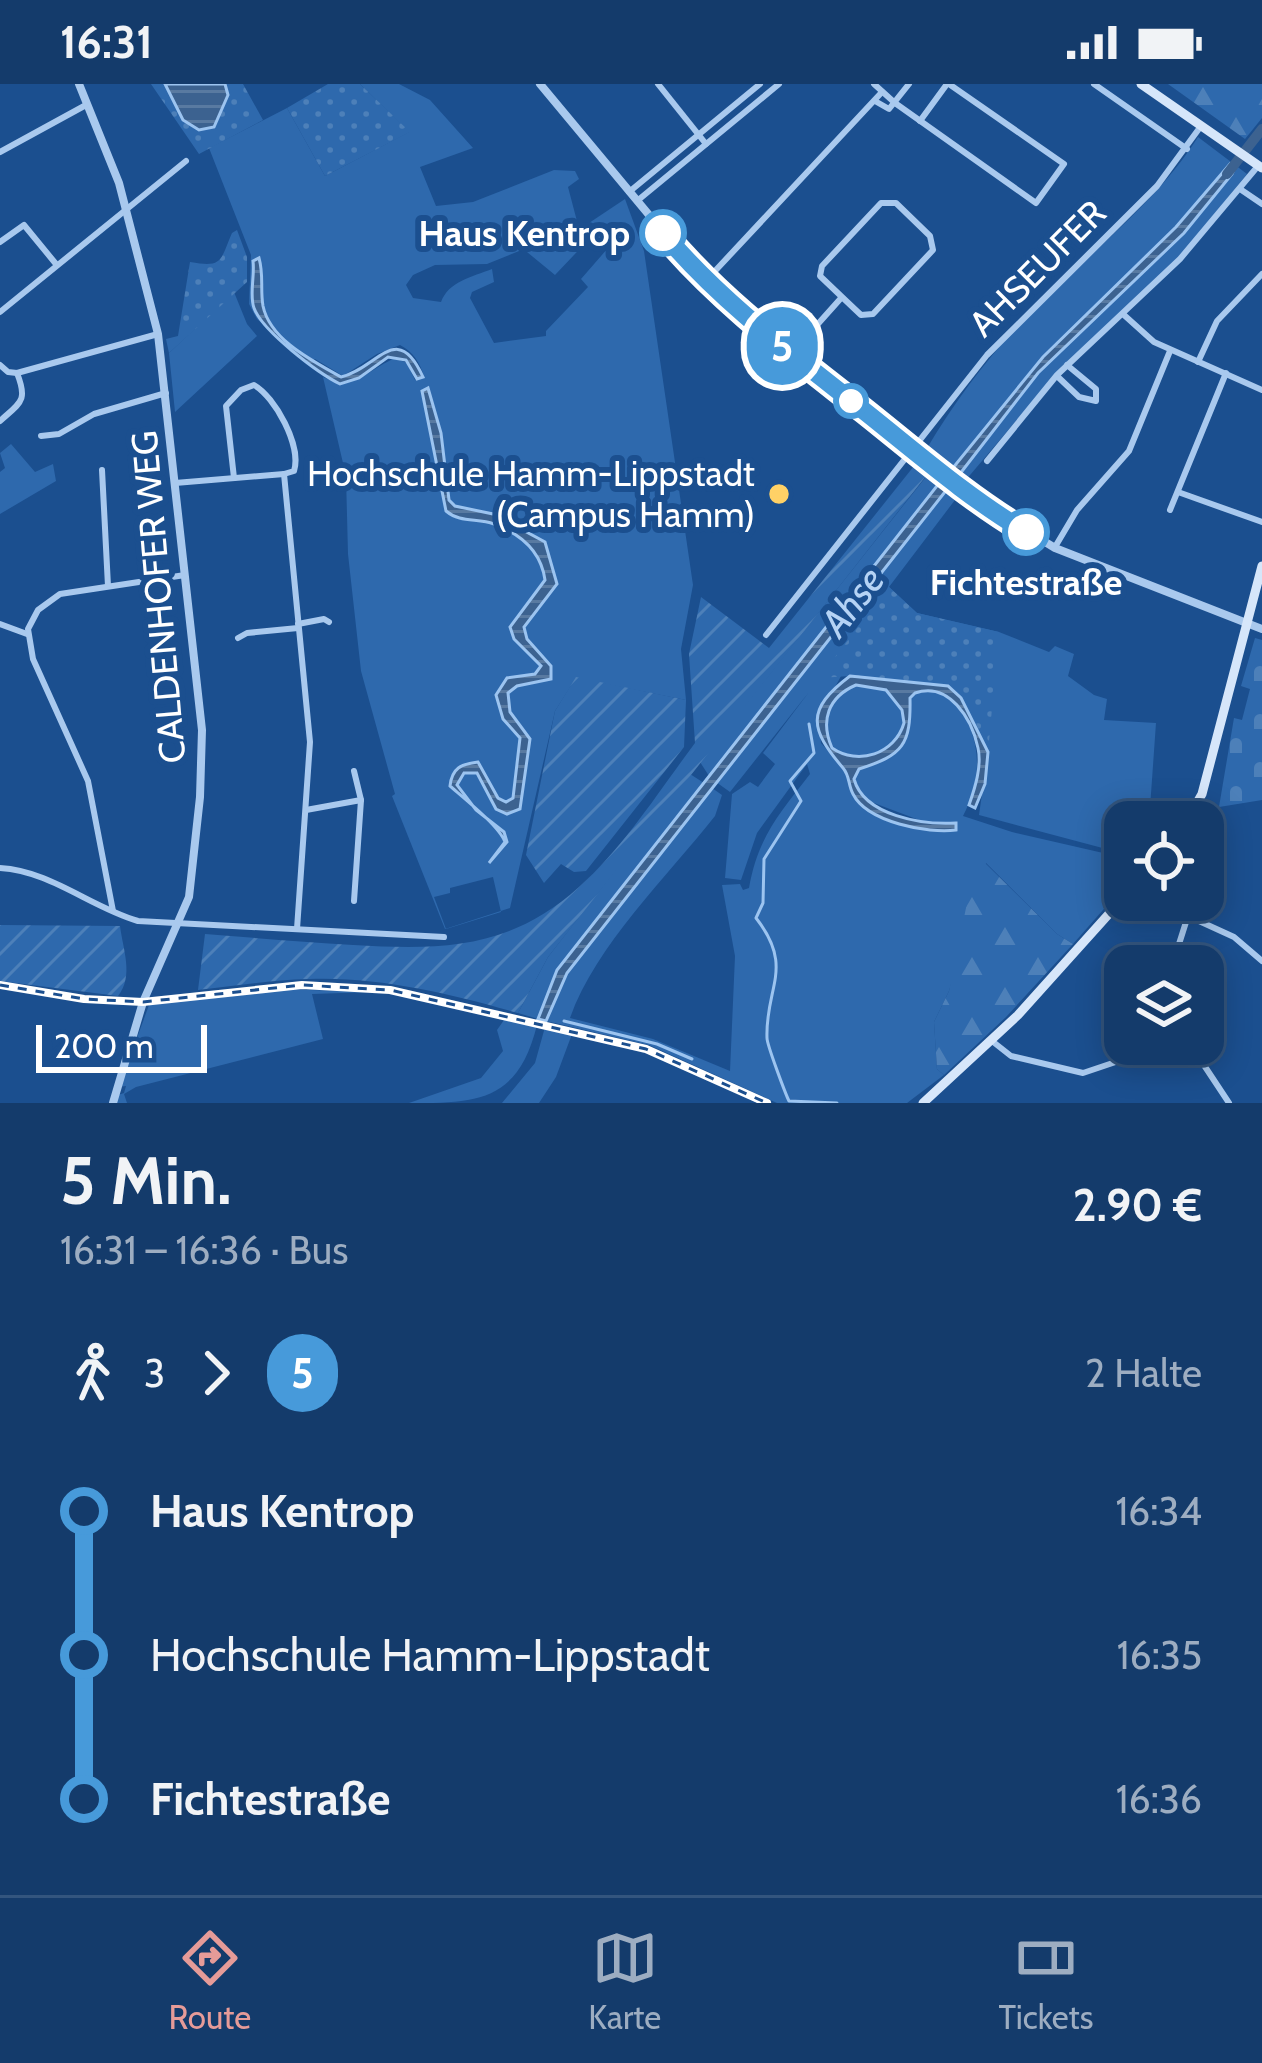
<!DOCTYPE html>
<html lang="de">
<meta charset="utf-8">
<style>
body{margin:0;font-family:Cabin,sans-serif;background:#1d4271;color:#f1f3f6;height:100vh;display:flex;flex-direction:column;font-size:45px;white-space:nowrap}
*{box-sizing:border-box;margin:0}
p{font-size:39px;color:#9dadc1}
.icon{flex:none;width:66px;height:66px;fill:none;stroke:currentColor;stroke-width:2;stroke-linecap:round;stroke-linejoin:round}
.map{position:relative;height:1019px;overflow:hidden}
.drawer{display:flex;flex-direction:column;background:#143b6b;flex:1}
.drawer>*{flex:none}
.badge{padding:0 24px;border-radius:39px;font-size:42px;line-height:78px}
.buttons{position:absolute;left:1104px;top:717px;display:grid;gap:24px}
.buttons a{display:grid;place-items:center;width:120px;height:120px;border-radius:24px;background:#143b6b;box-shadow:0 6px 30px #0003,0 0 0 3px #33557e;font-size:60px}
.scale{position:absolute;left:36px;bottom:30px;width:171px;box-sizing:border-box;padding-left:12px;border:6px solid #fff;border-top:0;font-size:33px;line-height:42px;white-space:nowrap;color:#fff;-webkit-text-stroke:9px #1b4f8f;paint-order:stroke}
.map>.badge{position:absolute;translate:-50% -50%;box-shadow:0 0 0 6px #fff}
.legs{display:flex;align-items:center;gap:18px;height:132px;padding:0 60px;font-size:39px}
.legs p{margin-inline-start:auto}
.overview{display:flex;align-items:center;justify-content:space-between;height:204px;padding:0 60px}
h1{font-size:66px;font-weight:700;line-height:90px}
ul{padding:0 60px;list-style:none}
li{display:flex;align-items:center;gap:42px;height:144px;font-size:45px}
li i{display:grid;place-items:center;width:18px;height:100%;margin:0 15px;background:currentColor}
li i::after{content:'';width:30px;height:30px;margin:-15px;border:9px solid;border-radius:50%;background:#143b6b}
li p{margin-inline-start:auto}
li:first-child i{background:linear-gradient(#0000 50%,currentColor 0)}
li:last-child i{background:linear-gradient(currentColor 50%,#0000 0)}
.status{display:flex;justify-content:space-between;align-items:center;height:84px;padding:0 60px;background:#143b6b;direction:ltr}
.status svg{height:33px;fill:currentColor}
.tabs{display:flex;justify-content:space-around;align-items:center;height:168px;border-top:3px solid #33557e;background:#143b6b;font-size:33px;color:#9dadc1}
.tabs a{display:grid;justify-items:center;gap:6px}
.tabs .selected{color:#e69b98}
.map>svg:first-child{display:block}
.grass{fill:#2e69ad;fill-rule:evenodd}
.forest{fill:url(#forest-firs)}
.cemetery{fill:url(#cemetery-stones)}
.park{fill:url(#park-dots)}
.garden{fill:url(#garden-furrows)}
.water{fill:url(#water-rules);stroke:#9cc4f0;stroke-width:3;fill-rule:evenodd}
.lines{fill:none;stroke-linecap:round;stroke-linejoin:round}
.stream{stroke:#9cc4f0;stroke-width:3}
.river{stroke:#3c6290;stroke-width:10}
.minor{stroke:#a9c9ee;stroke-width:6}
.tertiary{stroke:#a9c9ee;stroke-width:8}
.secondary{stroke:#d6e6fa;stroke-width:9}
.rail-casing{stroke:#fff;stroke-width:8}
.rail{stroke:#1b4f8f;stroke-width:3;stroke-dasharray:9;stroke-linecap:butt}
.line-1-casing{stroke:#fff;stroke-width:27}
.line-1{stroke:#479ada;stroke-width:18}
.stop-1-dot{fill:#fff;stroke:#479ada;stroke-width:6}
.poi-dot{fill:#ffd166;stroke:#1b4f8f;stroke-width:4.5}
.labels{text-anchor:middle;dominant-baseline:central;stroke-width:12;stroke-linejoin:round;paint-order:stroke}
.stop-label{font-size:36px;font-weight:bold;fill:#fff;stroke:#1b4f8f;text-anchor:end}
.street-label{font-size:36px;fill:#fff;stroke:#1b4f8f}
.poi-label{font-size:36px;fill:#fff;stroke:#1b4f8f;text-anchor:end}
.water-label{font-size:39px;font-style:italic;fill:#b5d3f5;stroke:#1b4f8f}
</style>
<div class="status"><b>16:31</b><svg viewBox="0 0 49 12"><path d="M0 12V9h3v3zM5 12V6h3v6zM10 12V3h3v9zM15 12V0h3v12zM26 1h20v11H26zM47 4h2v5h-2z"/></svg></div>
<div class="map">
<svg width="1262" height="1019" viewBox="0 0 1262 1019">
<defs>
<pattern id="forest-firs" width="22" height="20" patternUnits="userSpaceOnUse" patternTransform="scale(3)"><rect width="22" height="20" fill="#2e69ad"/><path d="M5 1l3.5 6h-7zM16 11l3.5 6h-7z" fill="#4d80b9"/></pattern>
<pattern id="cemetery-stones" width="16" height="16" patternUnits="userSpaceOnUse" patternTransform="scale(3)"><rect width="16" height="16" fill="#2e69ad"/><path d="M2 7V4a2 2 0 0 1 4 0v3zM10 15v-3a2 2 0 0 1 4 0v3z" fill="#4d80b9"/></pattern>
<pattern id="park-dots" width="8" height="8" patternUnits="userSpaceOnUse" patternTransform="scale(3)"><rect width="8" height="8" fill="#2e69ad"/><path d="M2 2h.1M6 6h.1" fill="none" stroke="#4d80b9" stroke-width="1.8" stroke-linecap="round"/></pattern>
<pattern id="garden-furrows" width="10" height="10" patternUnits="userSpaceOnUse" patternTransform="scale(3)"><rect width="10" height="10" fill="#2e69ad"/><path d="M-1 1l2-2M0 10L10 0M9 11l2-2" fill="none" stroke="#4d80b9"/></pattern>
<pattern id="water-rules" width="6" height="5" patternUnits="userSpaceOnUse" patternTransform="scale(3)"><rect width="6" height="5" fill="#3c6290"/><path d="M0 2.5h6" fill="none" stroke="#597aa1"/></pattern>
</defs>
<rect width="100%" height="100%" fill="#1b4f8f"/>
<!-- grass -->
<g class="grass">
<path d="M360 0H399L430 16 473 64 420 83 436 122 473 118 554 86 575 87 579 95 568 103 578 141 573 145 487 180 435 181 413 191 406 201 413 214 441 218C449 197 472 193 492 185L494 198 472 208 470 214 494 259 546 252V247L588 203 581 195 608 164 593 151 555 191 527 168 574 149 625 115 644 167 693 501 681 565 686 616 576 594 555 627 510 824 445 845 392 712 395 710 361 587 348 470 346 392 323 293C353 308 368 286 395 274L407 279 415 296 424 293C420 278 413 268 400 261L377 270 343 292 315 275 308 280 257 235 249 220 251 171 209 64 287 24 325 92 409 48ZM493 793 501 828 446 845 434 813 450 809V804Z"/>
<path d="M1198 53 1247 90 1178 175 1061 284 965 397 926 366C959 310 998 260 1045 214 1097 163 1159 115 1198 53Z"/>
<path d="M234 208 247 240 257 252 175 328 169 269Z"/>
<path d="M11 360 35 388 53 380 56 397 0 430V388L5 384 0 369Z"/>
<path d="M929 389 940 398 709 692 700 678Z"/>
<path d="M948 404 958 412 889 503 917 529 999 548 1049 568 1055 562 1074 570 1068 592 1094 611 1107 615 1104 636 1156 639 1149 738H1125V770L979 731 988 668 961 614 852 570C839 600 818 624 821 659L847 688 855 714 869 725 911 741 956 746V739H927L866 716 854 695 859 685 882 678 911 636 910 614C920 604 935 605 948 611 982 646 985 690 963 732L1012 748 1125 774V801L1073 860 1057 850 986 779 949 907 934 938 937 985 944 991 907 1019H777L649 961 546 937 567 889 712 704 722 711 715 732C667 793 596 861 570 934L653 955 730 987 735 872 722 801 740 800 743 806 749 804C758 753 779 730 810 690L807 680 757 749 741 796 725 794 732 710 750 698 758 703 775 680 763 669 809 608 730 708 716 698Z"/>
<path d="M855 601 886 606 902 626 904 639C895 670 858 683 832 664 820 637 828 613 855 601Z"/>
<path d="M690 690 704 699 557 886 538 935 518 929 548 873Z"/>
<path d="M278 905 372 908 312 910 323 955 136 1003 124 1010 127 1019H116L118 1011 124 1009 126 1002 119 1003 149 921Z"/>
<path d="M504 936 537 941C518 1018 477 1019 409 1019L481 994 503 967 497 946Z"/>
<path d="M545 943 572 950 556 993 539 1019H502L535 979Z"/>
</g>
<!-- forest -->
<g class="forest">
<path d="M1168 0H1262V34L1245 55Z"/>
<path d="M979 773 1057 850 1073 860 1006 933 944 991 937 985 934 938 949 907 976 775Z"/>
</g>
<!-- cemetery -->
<path class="cemetery" d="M1255 554 1262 556V716L1219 723 1234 634 1242 636 1250 605 1241 602Z"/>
<!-- park -->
<g class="park">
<path d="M151 0H165L183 36 199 46 214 43 228 11 222 0H243L263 36 199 70Z"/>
<path d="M328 0H360L410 48 325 92 287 24Z"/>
<path d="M237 146 247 173V198L169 269 166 255 178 252 190 178C223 184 220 177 232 149Z"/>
<path d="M889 503 917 529 999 548 988 668 972 630 948 602 850 592 819 594Z"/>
</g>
<!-- garden -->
<g class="garden">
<path d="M914 382 926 392 548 873 518 929C452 910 378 892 308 895 271 896 234 902 198 906L205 850C254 854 304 858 353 861 441 866 509 866 579 803 624 763 659 707 695 659L689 570 701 513 769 564Z"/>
<path d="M576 593 686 616 684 663 586 787 574 788 561 780 544 799 526 771 555 627Z"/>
<path d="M0 841 120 842C123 866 134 892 118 912L0 897Z"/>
</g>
<!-- water -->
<g class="water">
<path d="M165 0H225L228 11 214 43 199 46 183 36Z"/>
<path d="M1230 80 1235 83 1232 90 1184 149 1038 289 959 391 952 385 1043 273 1176 143Z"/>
<path d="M259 174C264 192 260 205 263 222 270 256 313 277 341 293 377 285 397 235 423 293L417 295 406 276 388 273 359 294 340 300C318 289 262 247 254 224 249 211 255 192 253 177Z"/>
<path d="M428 304 441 349 449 416 455 422 493 430 545 458 557 500 524 543 527 555 551 582V595L517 602 508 609 510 628 530 655 520 725 507 730 496 725 477 689H464L457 701 476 726 504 748 507 758 489 779 505 758C499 742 465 715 450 702 452 684 461 680 478 678L498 714 506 718 513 714 520 654 503 635 496 611 507 594 535 590 541 582 514 555 510 543 545 496C541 467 521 450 494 440 477 434 460 439 446 427L422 307Z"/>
<path d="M940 398 948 404 567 889 546 937 538 935 557 886Z"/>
<path d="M850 592 948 602 961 614 988 668 985 700 975 724 969 721C975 704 982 682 978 664 972 635 949 597 915 609L910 614C911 661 903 671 859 685L854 695C864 732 923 741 956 739V746C928 750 867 738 853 710 848 701 850 692 843 684 810 645 805 626 850 592ZM856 601 886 606 902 626 904 639C895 670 858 682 832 664 820 637 828 613 856 601Z"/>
</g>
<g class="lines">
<!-- stream -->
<g class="stream">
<path d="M809 640 814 669 790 697 801 717 764 775 763 819 756 834C795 884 765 903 767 954 767 961 786 1011 789 1017L837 1019"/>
<path d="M564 937 657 960 692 975"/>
<path d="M702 989 761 1019"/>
</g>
<!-- river -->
<path class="river" d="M1227 90 1262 45"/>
<!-- minor -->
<g class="minor">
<path d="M658 0 706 60"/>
<path d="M874 0 895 19 1036 119 1064 80 949 0"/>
<path d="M1094 0 1187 65"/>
<path d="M875 17 889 25 909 0"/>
<path d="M920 37 947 0"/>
<path d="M0 68 86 21"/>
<path d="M1240 105 1262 120"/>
<path d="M629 108 760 0"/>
<path d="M637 117 779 0"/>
<path d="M0 158 24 141 56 180"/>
<path d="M715 187 882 8"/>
<path d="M0 228 186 77"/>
<path d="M1124 231 1154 258 1262 306"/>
<path d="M792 269 842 213 820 192 822 182 881 119H896L930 152 933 166 873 230 861 231 842 213"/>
<path d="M1198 278 1217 237 1262 190"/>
<path d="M0 281 8 288 17 289 158 250"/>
<path d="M1057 292 1079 313 1096 317V305L1067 281"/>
<path d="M0 337C21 318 28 317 17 289"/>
<path d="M41 352 59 350 94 330 166 309"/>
<path d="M987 377 1057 291 1180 175 1258 82"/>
<path d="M102 386 108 502"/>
<path d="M234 394 226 322 241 306 254 301C275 313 302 362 294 387L284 390"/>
<path d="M175 399 284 390 310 658 297 845"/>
<path d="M1178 408 1262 438"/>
<path d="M1170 426 1226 289"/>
<path d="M1055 463 1077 426 1129 367 1170 267"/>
<path d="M0 540 27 550"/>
<path d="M298 540 324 535 329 538"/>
<path d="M766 551 987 271 1157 102 1201 42"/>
<path d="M238 554 247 549 298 544"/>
<path d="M354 687 361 716"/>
<path d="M306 726 361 716 354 817"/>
<path d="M1203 780 1208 728"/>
<path d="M0 784C51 787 90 823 138 837L444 853"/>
<path d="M113 827 88 697 33 575 28 545 38 526 60 510 185 491"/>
<path d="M1188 832 1234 853 1262 877"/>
<path d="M1172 882 1193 816"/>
<path d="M1125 908 1116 913 1125 943"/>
<path d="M992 957 1011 972 1083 989 1169 960"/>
<path d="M1190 960 1229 1019"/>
</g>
<!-- tertiary -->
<g class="tertiary">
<path d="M79 0 119 99 158 250 202 646 200 713 189 813 143 918 113 1019"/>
<path d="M540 0 704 197 975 415 1055 464 1262 545"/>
</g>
<!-- secondary -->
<g class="secondary">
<path d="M1141 0 1262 84"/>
<path d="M1186 738 1202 710 1262 482"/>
<path d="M923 1019 1018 931 1125 812"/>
</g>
<defs>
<path id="rail" d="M0 901 84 915 143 918 302 901 390 906 646 965 767 1019"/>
</defs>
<!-- rail casing -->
<use href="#rail" class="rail-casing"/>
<!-- rail -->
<use href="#rail" class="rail"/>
</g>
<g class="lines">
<defs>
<path id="line-1" d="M663 149C721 218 792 270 863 326 916 368 967 413 1026 448"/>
</defs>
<!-- line-1 casing -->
<use href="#line-1" class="line-1-casing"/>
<!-- line-1 -->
<use href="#line-1" class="line-1"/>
</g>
<!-- markers -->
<g class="stop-1-dot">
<circle cx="663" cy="149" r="21"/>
<circle cx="851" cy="317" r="15"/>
<circle cx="1026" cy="448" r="21"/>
</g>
<circle class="poi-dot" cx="779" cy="410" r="12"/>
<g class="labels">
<!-- stop labels -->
<g class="stop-label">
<text x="630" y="149">Haus Kentrop</text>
<text x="1026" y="498" text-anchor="middle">Fichtestraße</text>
</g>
<!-- street labels -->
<g class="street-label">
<text transform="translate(1037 184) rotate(-45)">AHSEUFER</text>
<text transform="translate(158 513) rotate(-95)">CALDENHOFER WEG</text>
</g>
<!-- poi labels -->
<g class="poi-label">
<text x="755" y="389">Hochschule Hamm-Lippstadt<tspan x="755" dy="41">(Campus Hamm)</tspan></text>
</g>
<!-- water labels -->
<g class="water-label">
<text transform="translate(852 517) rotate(-52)">Ahse</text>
</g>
</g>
</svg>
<div class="buttons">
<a><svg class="icon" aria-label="locate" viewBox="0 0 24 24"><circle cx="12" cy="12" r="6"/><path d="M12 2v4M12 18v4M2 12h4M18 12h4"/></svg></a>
<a><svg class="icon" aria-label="layers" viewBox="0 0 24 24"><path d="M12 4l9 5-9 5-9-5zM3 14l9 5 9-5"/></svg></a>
</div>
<div class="scale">200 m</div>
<b class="badge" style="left:782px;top:262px;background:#479ada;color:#fff">5</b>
</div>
<section class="drawer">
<div class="overview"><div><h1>5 Min.</h1><p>16:31 – 16:36 · Bus</p></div><b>2.90 €</b></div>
<div class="legs"><svg class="icon" aria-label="walk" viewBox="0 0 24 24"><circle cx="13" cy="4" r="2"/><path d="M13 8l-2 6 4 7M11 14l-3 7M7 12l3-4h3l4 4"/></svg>3<svg class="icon" aria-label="forward" viewBox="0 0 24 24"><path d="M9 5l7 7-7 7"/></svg><b class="badge" style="background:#479ada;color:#fff">5</b><p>2 Halte</p></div>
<ul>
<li><i style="color:#479ada"></i><b>Haus Kentrop</b><p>16:34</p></li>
<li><i style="color:#479ada"></i><span>Hochschule Hamm-Lippstadt</span><p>16:35</p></li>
<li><i style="color:#479ada"></i><b>Fichtestraße</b><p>16:36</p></li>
</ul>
</section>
<nav class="tabs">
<a class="selected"><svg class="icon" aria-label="directions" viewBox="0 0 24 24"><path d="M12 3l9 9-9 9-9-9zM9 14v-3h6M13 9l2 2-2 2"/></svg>Route</a>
<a><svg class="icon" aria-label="map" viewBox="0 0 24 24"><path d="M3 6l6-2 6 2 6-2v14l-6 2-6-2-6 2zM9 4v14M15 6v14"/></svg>Karte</a>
<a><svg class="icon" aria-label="tickets" viewBox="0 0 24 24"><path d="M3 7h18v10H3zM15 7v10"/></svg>Tickets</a>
</nav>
